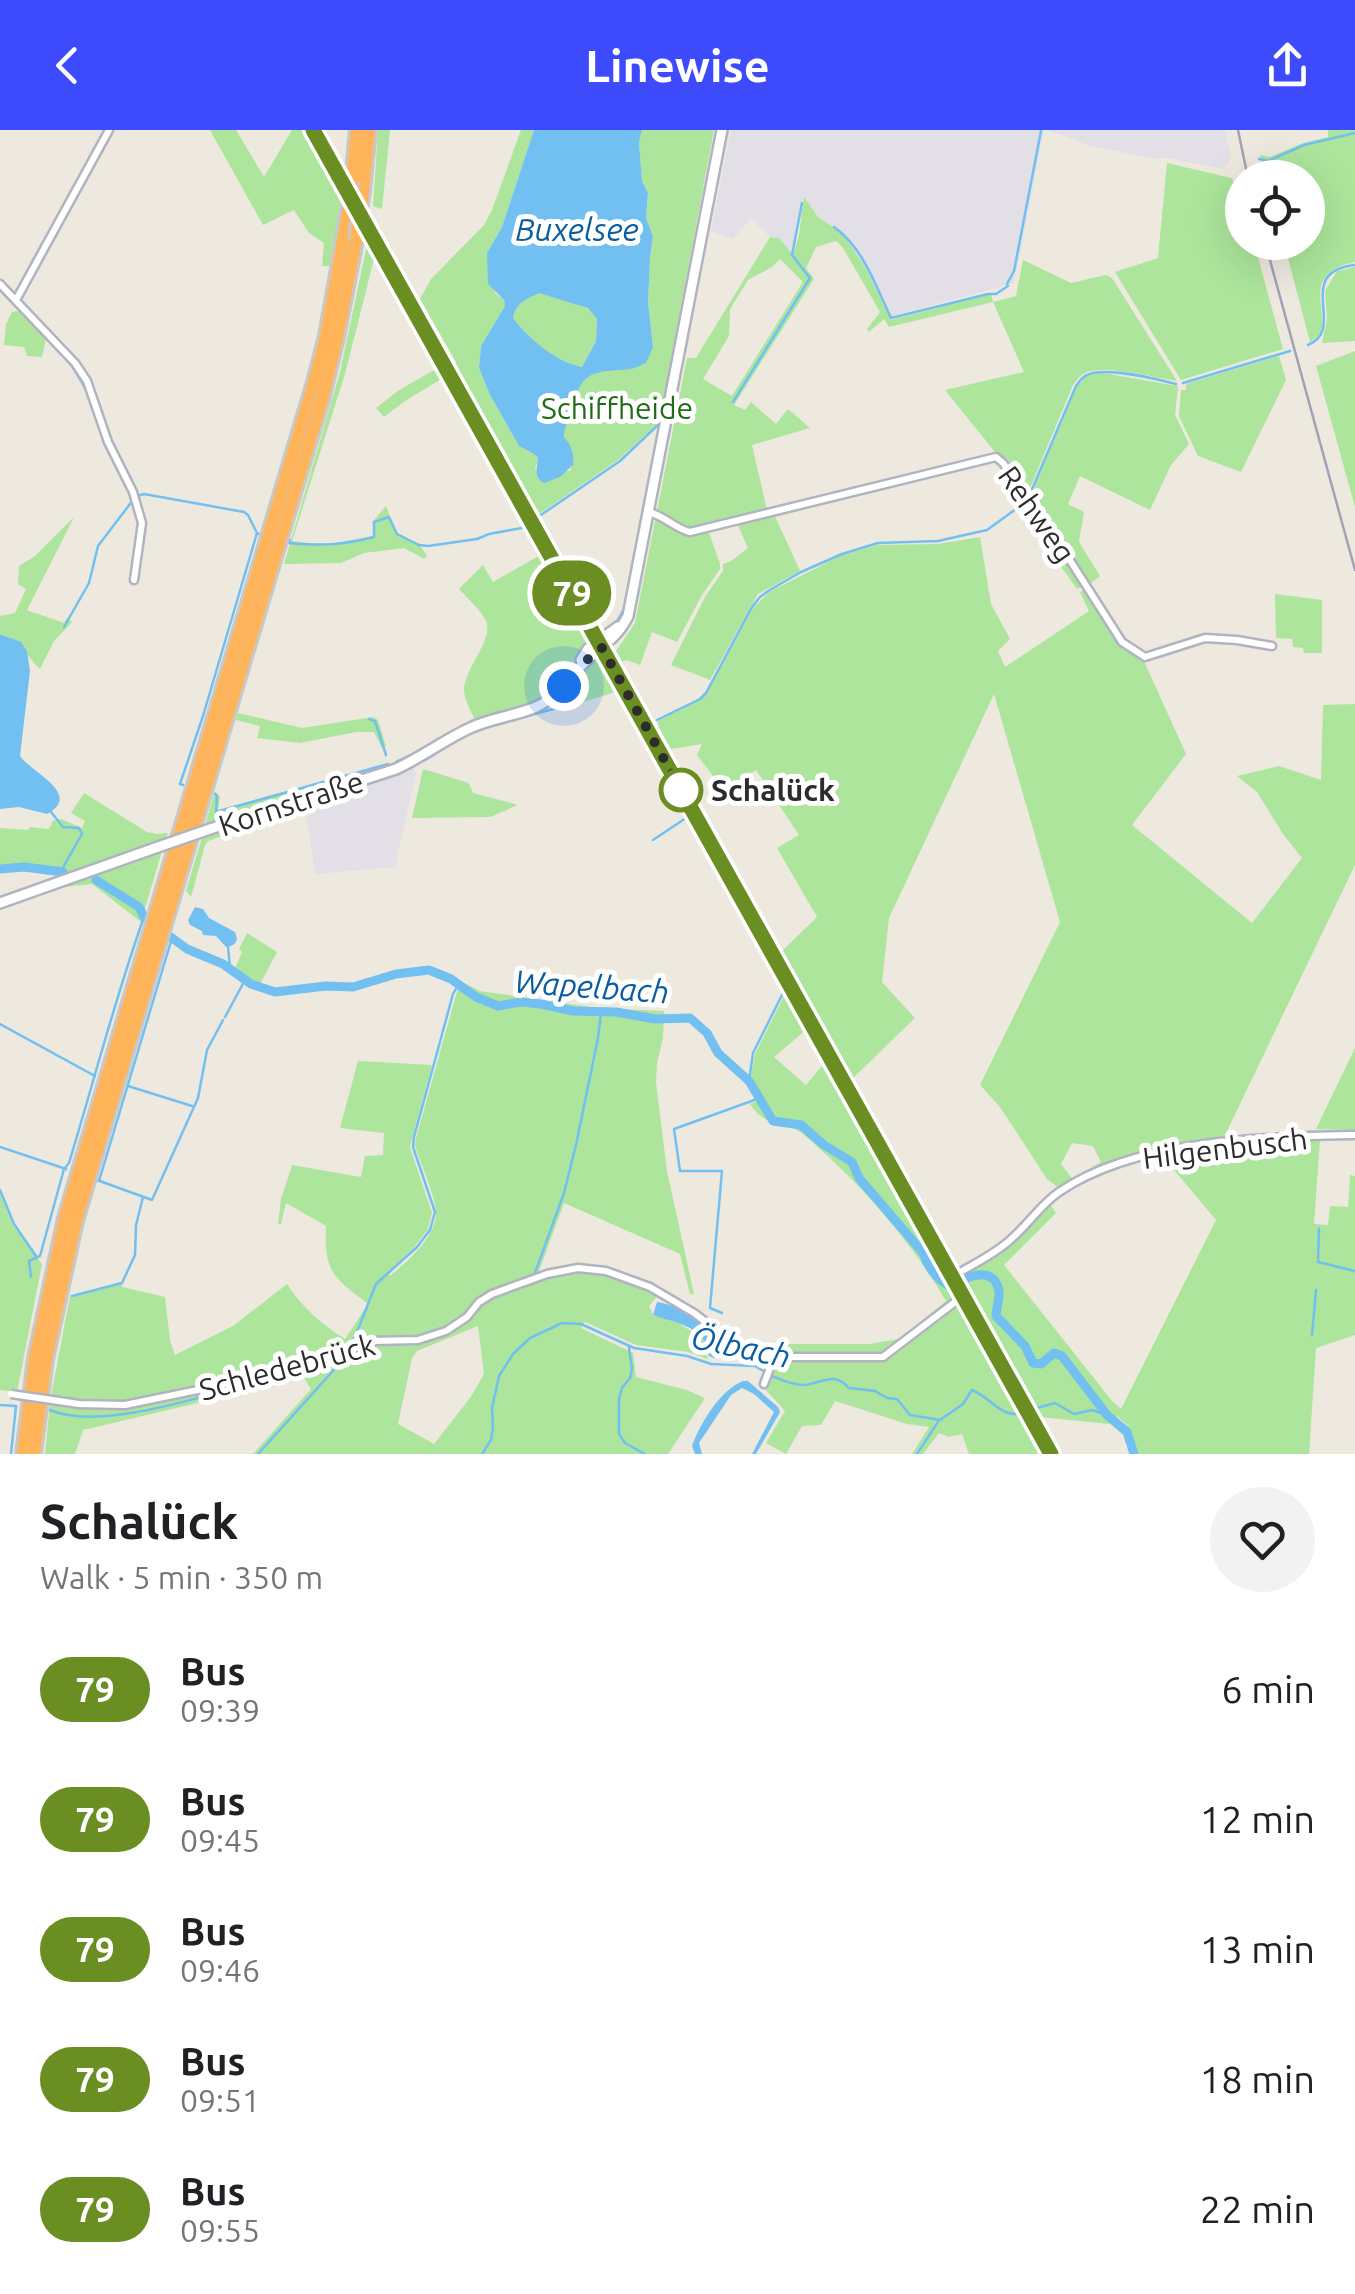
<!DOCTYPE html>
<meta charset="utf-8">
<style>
body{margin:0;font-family:Ubuntu,sans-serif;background:#f2f2f2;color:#202124;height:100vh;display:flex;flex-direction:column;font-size:38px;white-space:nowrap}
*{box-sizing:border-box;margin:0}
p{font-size:32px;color:#757577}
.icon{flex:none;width:55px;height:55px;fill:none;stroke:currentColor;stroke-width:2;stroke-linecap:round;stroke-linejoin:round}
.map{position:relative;height:1324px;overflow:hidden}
.sheet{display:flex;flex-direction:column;background:#fff;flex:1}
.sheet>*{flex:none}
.badge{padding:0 20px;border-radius:32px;font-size:35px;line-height:65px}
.tools{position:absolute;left:1225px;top:30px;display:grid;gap:20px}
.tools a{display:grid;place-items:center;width:100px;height:100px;border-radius:50%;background:#fff;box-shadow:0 10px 40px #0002;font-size:50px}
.you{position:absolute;width:50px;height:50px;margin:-25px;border:8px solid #fff;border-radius:50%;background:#1a73e8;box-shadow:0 0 0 15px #1a73e833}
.map>.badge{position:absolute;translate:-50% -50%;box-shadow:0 0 0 5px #fff}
.round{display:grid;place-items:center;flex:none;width:105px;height:105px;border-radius:52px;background:#f2f2f2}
.summary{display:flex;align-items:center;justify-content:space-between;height:170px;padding:0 40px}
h1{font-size:48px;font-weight:700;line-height:75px}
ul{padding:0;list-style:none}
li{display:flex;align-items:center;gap:30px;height:130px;padding:0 40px}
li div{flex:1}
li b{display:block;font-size:38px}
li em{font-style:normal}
li .badge{min-width:110px;font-weight:700;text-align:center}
header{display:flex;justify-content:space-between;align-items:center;height:130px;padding:0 40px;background:#3d4bfd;color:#fff;font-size:45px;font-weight:700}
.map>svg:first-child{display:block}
.industrial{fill:#e2dfe7}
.green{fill:#ace59b;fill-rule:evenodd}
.water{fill:#71c0f1;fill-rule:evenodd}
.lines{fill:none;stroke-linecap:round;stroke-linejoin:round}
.stream{stroke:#71c0f1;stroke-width:2.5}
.river{stroke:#71c0f1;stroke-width:9}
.street-casing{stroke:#b2b3c0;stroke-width:11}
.secondary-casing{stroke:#b2b3c0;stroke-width:14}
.primary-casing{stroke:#c8c8c8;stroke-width:15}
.highway-casing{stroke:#c8c8c8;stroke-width:18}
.street{stroke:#fff;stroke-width:6}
.secondary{stroke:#fff;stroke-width:9}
.primary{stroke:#f3e15f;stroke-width:10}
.highway{stroke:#ffb459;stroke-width:12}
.rail{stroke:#a1a2b7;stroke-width:2.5}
.street-bridge-casing{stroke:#b2b3c0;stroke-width:11;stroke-linecap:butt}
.secondary-bridge-casing{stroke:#b2b3c0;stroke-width:14;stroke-linecap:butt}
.highway-bridge-casing{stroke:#c8c8c8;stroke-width:18;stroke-linecap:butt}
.street-bridge{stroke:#fff;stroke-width:6}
.secondary-bridge{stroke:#fff;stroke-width:9}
.highway-bridge{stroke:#ffb459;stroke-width:12}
.line-casing{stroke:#fff;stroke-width:22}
.line{stroke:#6b8e23;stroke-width:15}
.walk{stroke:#2c2c2c;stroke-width:10;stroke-dasharray:0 18}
.stop-dot{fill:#fff;stroke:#6b8e23;stroke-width:5}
.labels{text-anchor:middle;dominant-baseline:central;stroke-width:10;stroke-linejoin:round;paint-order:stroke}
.park-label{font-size:30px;fill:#216c1a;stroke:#fff}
.street-label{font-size:30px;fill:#2c2c2c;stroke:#fff}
.stop-label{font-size:30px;font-weight:bold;fill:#2c2c2c;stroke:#fff;text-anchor:start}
.water-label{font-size:32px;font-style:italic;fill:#0b5da2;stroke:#fff}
</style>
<header><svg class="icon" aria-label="back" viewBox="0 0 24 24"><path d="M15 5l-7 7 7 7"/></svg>Linewise<svg class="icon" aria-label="share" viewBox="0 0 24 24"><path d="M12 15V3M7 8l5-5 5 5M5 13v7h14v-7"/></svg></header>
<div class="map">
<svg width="1355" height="1324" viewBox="0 0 1355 1324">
<rect width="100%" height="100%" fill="#eee9df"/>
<!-- industrial -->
<g class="industrial">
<path d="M731 0H1044L1014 153 889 187 865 137 844 105 817 87 803 66 796 105 790 124 780 108 770 107 751 88 733 109 711 101Z"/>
<path d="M1048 0H1225L1231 29 1223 39 1167 28 1154 29 1091 16Z"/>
<path d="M413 638 416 643 395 737 315 744 305 674 371 654Z"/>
</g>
<!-- green -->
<g class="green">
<path d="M210 0H236L264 47 292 0H303L341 63 332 136H322L324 113 309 103 294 80 263 95Z"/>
<path d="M378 0H390L382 79 373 76Z"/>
<path d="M521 0H534L502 97 487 123 495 163 504 170 505 176 481 216 479 238 490 265 519 316 534 324 538 329 535 340 570 341 574 331C569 319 559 305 566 292 572 281 571 292 575 279 576 274 575 268 577 263 583 239 611 240 632 239L653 217 648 172 650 127 653 106 646 88 648 63 642 51 639 12 642 0H714L659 292 618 330 539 384 455 239 456 232 420 169 431 149 484 95 492 80Z"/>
<path d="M1328 0H1355V132C1289 145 1344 196 1310 212L1284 113 1308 112V48L1266 47 1260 25 1270 27 1303 13 1328 7Z"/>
<path d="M1167 33 1232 48 1242 71V112L1254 113 1283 219 1181 250 1115 142 1158 128Z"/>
<path d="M804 67 818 87 844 105 865 137 891 190 991 164 993 172 1016 166 1023 130 1071 153 1106 145 1112 148 1177 251C1155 248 1104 234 1085 243 1079 246 1077 250 1073 255L1028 363 945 260 1024 242 993 172 889 197 884 189 869 202 867 199 880 182 843 118 836 111 816 117 806 138 814 149 734 275 745 280 751 272 776 294 788 279 810 298 752 315 767 380 690 399 683 398 657 381 687 228H696L770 107 779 108 793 125 799 105ZM780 129 803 152 732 266 703 249 729 206 730 179 748 150 772 137Z"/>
<path d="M367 115 374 129 345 244 292 411 325 415 374 406 373 391 386 376 397 404 419 414 427 426 424 429 404 418 364 423 341 433 284 434 340 242Z"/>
<path d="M1355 137V211L1322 213 1327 189 1325 161 1337 141Z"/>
<path d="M539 162 588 178 597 189 596 211 582 237C555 232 529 209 513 188 516 173 526 169 539 162Z"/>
<path d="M20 181 46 208 42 227 27 226 24 217 4 215 6 194 12 182Z"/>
<path d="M1355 221V377L1316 236Z"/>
<path d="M1279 226 1286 250 1241 342 1198 326 1179 286 1181 260H1186V254Z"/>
<path d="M438 238 443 248 405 271 384 287 376 278 399 260Z"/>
<path d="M1103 243 1178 256 1175 285 1189 314 1171 335 1150 380 1080 346 1068 374 1084 382 1079 412 1100 446 1089 455 1054 400 1030 367 1077 256 1088 245Z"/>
<path d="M1029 372 1084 455 1077 459 1020 379Z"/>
<path d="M774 384 800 441 758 464 710 550 671 535 705 467 723 441V434L731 431 748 418 737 393Z"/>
<path d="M656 386 680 402 708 400 720 434V439L702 465 677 512 652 502 640 535 626 530 622 532 616 521 635 493Z"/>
<path d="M74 387 27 480 64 493 67 488 72 492 54 511 40 539C26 526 21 509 0 504V486L15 483 26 459 18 454 19 436 35 426Z"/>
<path d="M980 407 991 474 1010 509 998 521 1005 537 1089 481 1080 462 1086 459 1121 513 1143 529 1186 624 1132 695 1252 793 1302 728 1283 704 1257 662 1237 646 1279 636 1321 650 1323 575 1355 574V735L1226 1003 1227 1008 1156 1020 1131 1027 1095 1042 1092 1037 1101 1032 1093 1016 1072 1013 1061 1034 1074 1051 1060 1059 1047 1049 1000 977 980 955 1060 792 994 564 889 788 882 852 915 888 851 950 781 822 817 787 777 718 799 705 756 640 725 661 697 625 702 614 671 619 659 599 658 591 705 566 753 478 769 462 842 425 878 415 938 414Z"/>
<path d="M542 424 586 503C586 514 581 522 575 532 549 572 519 578 475 590 471 581 464 570 464 559 465 538 494 509 486 491 480 479 467 468 459 459L483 435 493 452Z"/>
<path d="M1275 464 1322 470V523H1304L1303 518 1293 517 1292 509 1276 508Z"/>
<path d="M595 530H600L619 561 570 576 563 564 583 540Z"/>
<path d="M238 583 302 598 373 587 378 590 386 616 382 618 374 602H356L300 613 257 608 260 596 236 590Z"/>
<path d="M423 639 469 653 473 663 518 675 490 687 412 688Z"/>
<path d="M348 644 349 652 205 695 215 661 220 667 218 680Z"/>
<path d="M84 663 147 702 156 704 168 703 165 710 59 747 57 743 25 739 0 742V698L28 700 30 697 48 699 51 696 52 691 61 689 82 698 85 691 71 683Z"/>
<path d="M305 674 306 677 208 711 205 715 191 767 186 761 202 707Z"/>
<path d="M162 721 141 792 92 754 64 757 63 755Z"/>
<path d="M247 803 277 822 260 854 235 839 242 822 239 819Z"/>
<path d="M460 851 480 861 598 878 664 881 663 908 657 933 656 953 667 1041 694 1164H690L680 1124 564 1073 539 1141 542 1149C582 1135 621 1144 658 1165L649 1176 653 1185 680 1194 703 1209 708 1229 688 1222 636 1215 585 1192 581 1198 633 1223 636 1247 687 1260 705 1268 668 1324H253L311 1259 304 1248 83 1300 75 1324H45L50 1272 59 1273V1268L51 1266 70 1166 121 1152 122 1157 165 1167 170 1210 175 1225 233 1196 287 1154C302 1177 321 1194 345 1209L368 1174C333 1147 324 1142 326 1096L286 1073 281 1094H278L281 1069 292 1035 361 1047 365 1026 383 1025 384 1003 340 998 358 931 432 935 410 1017 432 1083 428 1099 415 1116 388 1143 390 1146C407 1132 435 1108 436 1084 437 1070 420 1032 415 1016L416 1008ZM478 1196 484 1244 470 1268 434 1314 398 1294 412 1228 417 1221Z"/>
<path d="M786 862 808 898 774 927 806 955 827 930 1045 1324H969L962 1304 949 1307 939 1303 923 1324H912L929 1297 907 1294 835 1271 821 1295 802 1296 786 1324 766 1313 785 1281 764 1258 774 1232 778 1214H869L899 1209 946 1171C910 1109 858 1051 803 1004 785 989 767 1000 750 974L763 969 751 946 755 924Z"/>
<path d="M1355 918V1000L1316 999Z"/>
<path d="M1281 1009H1320L1314 1094 1328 1095 1330 1076 1348 1077 1350 1045 1355 1046V1205L1316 1218 1309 1324H1138L1128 1296 1117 1286 1109 1294 1040 1287 960 1146 1010 1113 1050 1074 1056 1083 1004 1135 1113 1272 1121 1279 1216 1090 1160 1023Z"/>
<path d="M0 1063 13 1095 42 1134 17 1262 0 1260Z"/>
</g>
<!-- water -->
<g class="water">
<path d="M534 0H642L639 12 642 51 648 63 646 88 653 106 650 127 648 172 653 217 646 233C644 234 633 239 631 239 611 242 585 237 577 263 576 266 576 275 575 278 572 291 564 291 564 307 571 315 575 324 573 335L560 347 544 353C533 346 537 339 538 328L534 324 519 316 490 265 479 238 481 216 505 176 504 170 488 154 487 123 502 97ZM539 163 588 178 597 189 596 211 582 237C556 232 529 209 513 188 516 173 526 169 539 163Z"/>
<path d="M0 504 21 512 27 521 30 541 20 626C32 643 83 664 47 684L19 677 0 679Z"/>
<path d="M195 777 203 779 209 788 235 802 237 809C235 815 232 816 226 817L216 806 203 805 202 801 190 795 188 790Z"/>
<path d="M657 1172C678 1175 700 1190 717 1203V1225L714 1228 709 1226C706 1221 706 1214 703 1209 693 1194 668 1191 653 1185Z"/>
<path d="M743 1251H748L778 1277 780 1282 756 1324H752L774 1282 754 1264 742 1258 731 1265 699 1313 702 1324H695L692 1316C700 1294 720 1260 743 1251Z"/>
</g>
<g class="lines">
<!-- stream -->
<g class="stream">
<path d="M1259 29 1268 31 1304 15 1355 3"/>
<path d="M717 51 724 16"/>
<path d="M834 97C863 117 876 157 891 188L988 164H996L1008 156"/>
<path d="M1007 154 1014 141 1041 1"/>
<path d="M0 160 9 169"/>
<path d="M17 177 33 193"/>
<path d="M1308 215C1348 199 1292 142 1355 135"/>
<path d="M71 234 87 261"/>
<path d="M1183 253 1290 221"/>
<path d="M733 272 810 148 792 125 802 73"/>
<path d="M100 297 104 312"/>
<path d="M106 316 130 364"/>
<path d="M137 366 144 364 244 382 248 385 257 403 259 404"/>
<path d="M646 366 717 0"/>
<path d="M654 378 707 103"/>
<path d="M538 387 620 331 660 293"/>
<path d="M290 410 289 413C322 416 342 415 374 407V392L389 387 397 404 419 415 428 416 477 409 489 404 527 397"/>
<path d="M536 410 585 500"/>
<path d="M616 493 624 479 645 373"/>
<path d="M64 497 89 453 98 416 133 370"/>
<path d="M615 513 625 502 633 487 652 387"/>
<path d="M369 589 375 591 386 625"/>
<path d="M657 590 700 569 706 563 752 477 760 467 768 461 801 442 842 424 878 413 938 411 987 400 1027 371 1076 256C1079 252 1082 247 1087 245 1105 236 1156 249 1176 254"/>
<path d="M650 594 653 592"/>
<path d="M481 599 564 576"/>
<path d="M425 630 462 607"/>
<path d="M396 632 418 622"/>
<path d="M401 641 414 636"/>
<path d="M183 655 180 654 203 586 257 403"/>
<path d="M355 658 389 646"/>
<path d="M215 664 217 666 216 682 388 634"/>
<path d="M51 682 63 697 79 698 82 704 61 741"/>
<path d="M712 699 780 821"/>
<path d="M653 710 686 688 689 689 785 859 753 923 749 951"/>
<path d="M228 816 230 839"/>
<path d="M225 887 245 850"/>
<path d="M0 894 95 946"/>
<path d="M128 956 192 976"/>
<path d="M0 1017 66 1039"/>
<path d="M97 1050 152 1070 198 968 207 920 223 890"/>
<path d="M99 1051 172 808"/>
<path d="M0 1060 14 1094 36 1126"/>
<path d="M1319 1099 1318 1132 1355 1141"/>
<path d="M535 1143 564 1063 576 1015 598 908 601 883"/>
<path d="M31 1147 29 1131 40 1126 64 1039 69 1033C94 951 115 868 144 787"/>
<path d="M72 1166 122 1153 135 1125 136 1095 143 1067"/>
<path d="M722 1183 710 1178 722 1041H680L674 999 760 968"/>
<path d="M1312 1205 1316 1160"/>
<path d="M629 1218 632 1239 630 1248 622 1258 619 1269V1304L625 1313 645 1324"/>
<path d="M345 1221 353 1212 376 1154 417 1117 430 1100 435 1082 413 1017 414 1007 453 864 458 855"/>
<path d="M772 1246C782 1250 793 1255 804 1255 822 1254 833 1240 849 1258L875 1261 887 1268 897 1269 910 1285 940 1290 963 1274 972 1260C994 1269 999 1289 1026 1283"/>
<path d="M0 1275 16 1276 11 1324"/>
<path d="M1033 1279 1055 1273 1074 1284 1092 1280 1107 1285"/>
<path d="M50 1280C100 1301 198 1267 250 1254 280 1247 313 1242 342 1230"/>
<path d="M258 1324 341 1232"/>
<path d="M482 1324 491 1310 493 1298 492 1278 499 1246 513 1224 530 1208 562 1193 581 1194 634 1218 687 1226 711 1234 755 1236 765 1242"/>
<path d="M917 1324 938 1292"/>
</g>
<!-- river -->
<g class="river">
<path d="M0 739 24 737 63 742"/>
<path d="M96 750 139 777 144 787 187 819 223 834 251 854 275 862 326 856 353 857 396 844 429 840 451 849 476 867 498 876 521 872 541 874 573 881 616 882 655 889 690 888 707 903 718 923 749 951 773 991 801 995 824 1015 852 1032 859 1048 924 1124C926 1135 941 1155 951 1156 965 1147 994 1134 999 1161 1000 1169 996 1178 996 1186L1025 1216 1033 1233 1041 1234 1054 1223 1062 1226 1107 1285 1127 1302 1134 1324"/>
</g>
<defs>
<g id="street">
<path d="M0 154 75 233 87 251 108 312 133 362 142 393 134 450"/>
<path d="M16 170 109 0"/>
<path d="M648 382C664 385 675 399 690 402L996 327 1003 333 1052 402 1122 512 1145 527 1205 508 1237 510 1272 516"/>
<path d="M952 1147C971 1135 994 1125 1010 1110 1028 1095 1040 1075 1059 1062 1136 1009 1264 1007 1355 1005"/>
<path d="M764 1254 774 1227"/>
<path d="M59 1271 79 1274 125 1275 266 1246 347 1225 360 1214 371 1211 418 1210 446 1201 467 1187 479 1172 492 1164 547 1144 578 1138 606 1141 650 1157 694 1183 731 1211 774 1227H883L963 1166"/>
</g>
<g id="secondary">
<path d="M581 530 588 519 618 497"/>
<path d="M210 699 396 639C422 627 444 610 470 598 491 588 515 586 536 577 558 567 570 546 587 530 602 515 618 507 628 486L722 0"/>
<path d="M0 773 158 717"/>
</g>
<g id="primary">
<path d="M313 0 350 65"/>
<path d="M358 80 1051 1324"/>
</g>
<g id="highway">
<path d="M352 51 357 0"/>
<path d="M363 61 369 0"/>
<path d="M23 1324 35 1228 65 1088 315 249 326 206 348 82"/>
<path d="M34 1324 46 1229 76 1091 322 270 337 208 356 110"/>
</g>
</defs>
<!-- street casing -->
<use href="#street" class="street-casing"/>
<!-- secondary casing -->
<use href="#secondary" class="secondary-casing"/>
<!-- primary casing -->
<use href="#primary" class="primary-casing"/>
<!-- highway casing -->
<use href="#highway" class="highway-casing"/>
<!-- street -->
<use href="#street" class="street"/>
<!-- secondary -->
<use href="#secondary" class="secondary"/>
<!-- primary -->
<use href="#primary" class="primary"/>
<!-- highway -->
<use href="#highway" class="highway"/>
<!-- rail -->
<g class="rail">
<path d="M1238 0 1248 48"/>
<path d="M1265 112 1355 440"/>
</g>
<defs>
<path id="street-bridge" d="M11 1264 59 1271"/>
<path id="secondary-bridge" d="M158 717 210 699"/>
<g id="highway-bridge">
<path d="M348 82 352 51"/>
<path d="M356 110 363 61"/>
</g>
</defs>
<!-- street-bridge casing -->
<use href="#street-bridge" class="street-bridge-casing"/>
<!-- secondary-bridge casing -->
<use href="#secondary-bridge" class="secondary-bridge-casing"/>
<!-- highway-bridge casing -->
<use href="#highway-bridge" class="highway-bridge-casing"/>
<!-- street-bridge -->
<use href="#street-bridge" class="street-bridge"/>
<!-- secondary-bridge -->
<use href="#secondary-bridge" class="secondary-bridge"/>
<!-- highway-bridge -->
<use href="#highway-bridge" class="highway-bridge"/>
</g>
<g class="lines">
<defs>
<path id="line" d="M313 0 1051 1324"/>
</defs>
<!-- line casing -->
<use href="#line" class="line-casing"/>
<!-- line -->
<use href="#line" class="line"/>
<!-- walk -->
<path class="walk" d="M564 556 582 534 602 518 690 676 681 660"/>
</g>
<!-- markers -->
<circle class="stop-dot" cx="681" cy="660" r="20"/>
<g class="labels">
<!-- park labels -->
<g class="park-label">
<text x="617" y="278">Schiffheide</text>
</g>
<!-- street labels -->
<g class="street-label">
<text transform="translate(1037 384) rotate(55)">Rehweg</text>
<text transform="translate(291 673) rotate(-18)">Kornstraße</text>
<text transform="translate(1225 1018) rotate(-7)">Hilgenbusch</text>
<text transform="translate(287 1237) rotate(-15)">Schledebrück</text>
</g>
<!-- stop labels -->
<g class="stop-label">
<text x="711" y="660">Schalück</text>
</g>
<!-- water labels -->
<g class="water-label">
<text x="577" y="99">Buxelsee</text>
<text transform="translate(592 856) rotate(4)">Wapelbach</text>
<text transform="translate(741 1216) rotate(12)">Ölbach</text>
</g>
</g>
</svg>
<div class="tools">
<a><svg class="icon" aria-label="locate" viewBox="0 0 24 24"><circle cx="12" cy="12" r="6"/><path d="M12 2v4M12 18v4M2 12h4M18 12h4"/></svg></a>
</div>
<div class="you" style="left:564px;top:556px"></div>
<b class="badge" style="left:572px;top:463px;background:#6b8e23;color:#fff">79</b>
</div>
<section class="sheet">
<div class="summary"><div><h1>Schalück</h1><p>Walk · 5 min · 350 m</p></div><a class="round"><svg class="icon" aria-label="heart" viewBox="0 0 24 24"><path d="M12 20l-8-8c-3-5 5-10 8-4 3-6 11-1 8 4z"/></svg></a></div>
<ul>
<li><span class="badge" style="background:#6b8e23;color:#fff">79</span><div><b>Bus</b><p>09:39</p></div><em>6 min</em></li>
<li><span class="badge" style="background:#6b8e23;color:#fff">79</span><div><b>Bus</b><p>09:45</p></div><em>12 min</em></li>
<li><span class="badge" style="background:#6b8e23;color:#fff">79</span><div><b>Bus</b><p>09:46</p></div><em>13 min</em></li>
<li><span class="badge" style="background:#6b8e23;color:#fff">79</span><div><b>Bus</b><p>09:51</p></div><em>18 min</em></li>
<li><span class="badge" style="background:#6b8e23;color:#fff">79</span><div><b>Bus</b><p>09:55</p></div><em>22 min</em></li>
</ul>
</section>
